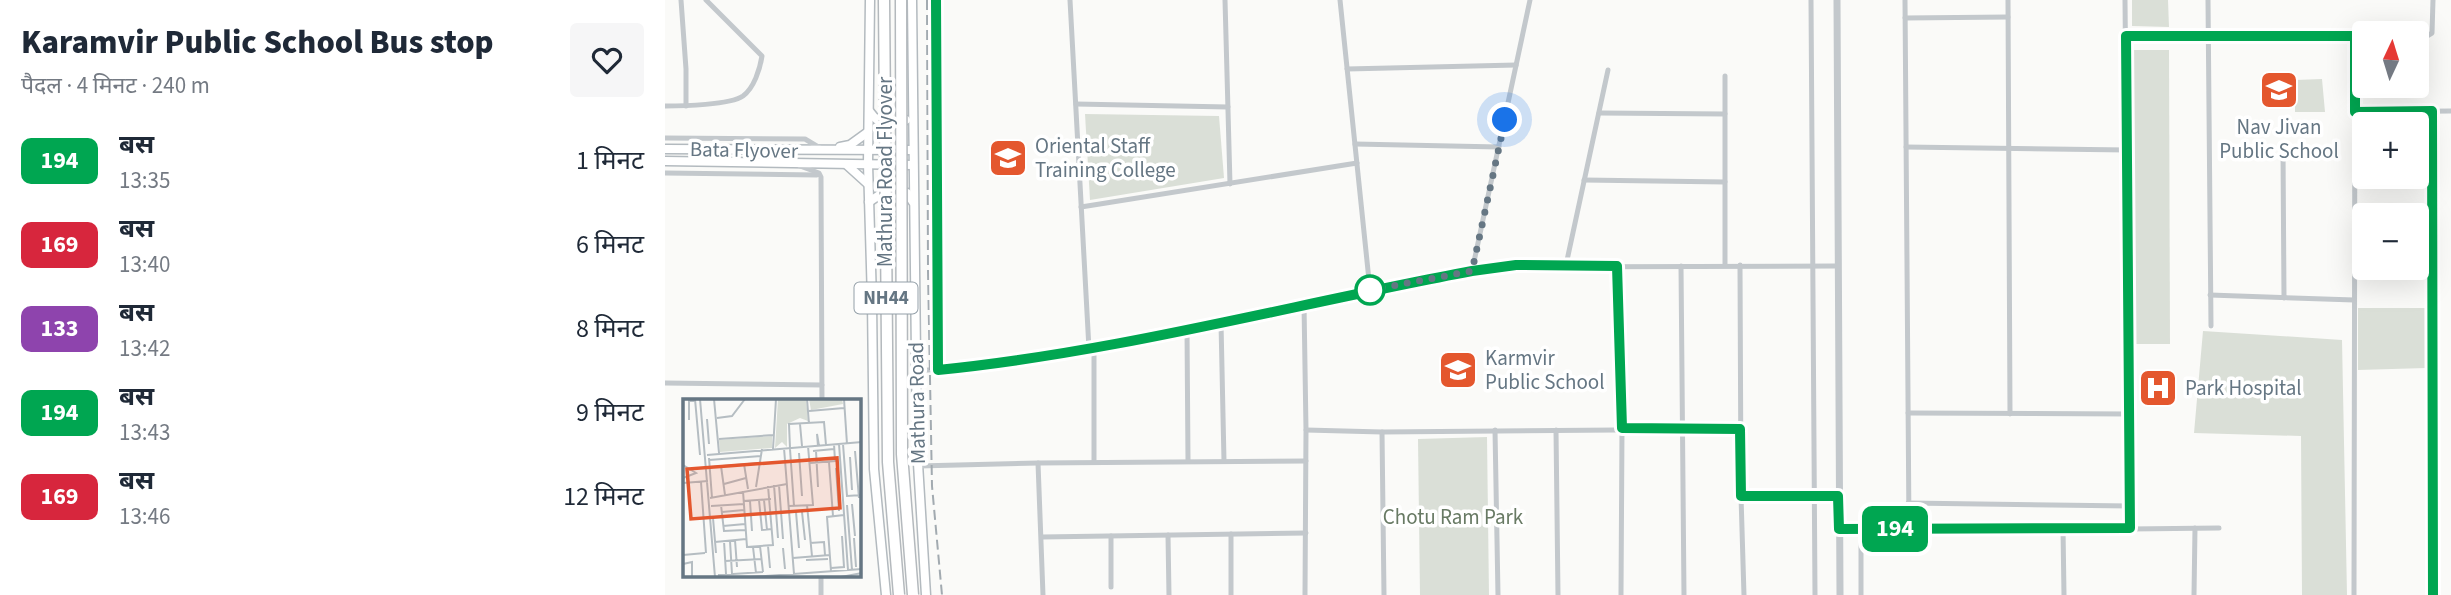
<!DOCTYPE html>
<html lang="hi">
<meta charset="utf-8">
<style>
body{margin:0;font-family:"Source Sans 3","Noto Sans Devanagari",sans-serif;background:#f6f6f7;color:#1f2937;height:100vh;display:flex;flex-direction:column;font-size:26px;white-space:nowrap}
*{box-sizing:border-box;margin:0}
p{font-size:23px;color:#747a83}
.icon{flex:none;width:38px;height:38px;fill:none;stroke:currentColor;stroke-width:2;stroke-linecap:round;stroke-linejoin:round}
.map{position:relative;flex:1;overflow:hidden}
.sheet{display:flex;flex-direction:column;background:#fff;width:665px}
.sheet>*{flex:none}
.badge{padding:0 14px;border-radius:10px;font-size:24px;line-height:46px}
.needle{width:46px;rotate:4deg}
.fabs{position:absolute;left:1687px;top:21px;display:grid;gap:14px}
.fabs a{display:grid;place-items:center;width:77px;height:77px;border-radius:7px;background:#fff;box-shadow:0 7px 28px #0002;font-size:35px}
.you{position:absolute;width:35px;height:35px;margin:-18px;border:5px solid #fff;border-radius:50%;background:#1a73e8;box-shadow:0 0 0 10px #1a73e833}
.map>.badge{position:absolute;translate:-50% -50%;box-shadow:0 0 0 4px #fff}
.round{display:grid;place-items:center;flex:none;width:74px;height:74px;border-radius:7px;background:#f6f6f7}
.overview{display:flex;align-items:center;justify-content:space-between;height:119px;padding:0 21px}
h1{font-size:33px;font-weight:800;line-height:52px}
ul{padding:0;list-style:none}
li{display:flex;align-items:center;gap:21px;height:84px;padding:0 21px}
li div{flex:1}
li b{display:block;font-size:26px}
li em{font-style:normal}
li .badge{min-width:77px;font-weight:700;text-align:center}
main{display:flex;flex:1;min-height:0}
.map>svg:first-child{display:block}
.green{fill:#dadfd7}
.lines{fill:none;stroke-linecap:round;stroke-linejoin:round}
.secondary-casing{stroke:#b3babf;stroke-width:11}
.minor{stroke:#c3c8cc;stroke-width:5}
.tertiary{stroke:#c3c8cc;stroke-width:7}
.secondary{stroke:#fff;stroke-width:8}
.rail{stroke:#a2aab0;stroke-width:2;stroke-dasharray:10 5;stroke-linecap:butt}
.trunk-bridge-casing{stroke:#b4b9bd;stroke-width:13;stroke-linecap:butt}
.trunk-bridge{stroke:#fff;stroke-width:10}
.line-casing{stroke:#fff;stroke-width:16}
.line{stroke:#00a651;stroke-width:10}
.walk{stroke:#657683;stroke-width:7;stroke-dasharray:0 12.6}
.stop-dot{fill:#fff;stroke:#00a651;stroke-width:3.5}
.labels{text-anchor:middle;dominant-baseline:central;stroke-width:7;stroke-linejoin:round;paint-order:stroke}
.shield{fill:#fff;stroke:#939fa8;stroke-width:2}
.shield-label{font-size:19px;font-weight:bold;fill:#657683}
.poi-label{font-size:21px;fill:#657683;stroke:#fff;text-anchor:start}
.street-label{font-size:21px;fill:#657683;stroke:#fff}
.park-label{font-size:21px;fill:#687a64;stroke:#fff}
.inset-road{fill:none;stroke:#b5bdc2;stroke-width:2}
.view{fill:#e4572e;fill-opacity:0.15;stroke:#e4572e;stroke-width:3.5}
.inset-edge{fill:none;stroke:#657683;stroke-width:3.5}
</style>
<main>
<section class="sheet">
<div class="overview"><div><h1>Karamvir Public School Bus stop</h1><p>पैदल · 4 मिनट · 240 m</p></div><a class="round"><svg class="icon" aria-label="heart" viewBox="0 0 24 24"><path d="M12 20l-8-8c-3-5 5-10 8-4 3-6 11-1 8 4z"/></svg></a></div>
<ul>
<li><span class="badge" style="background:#00a651;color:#fff">194</span><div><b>बस</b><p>13:35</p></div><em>1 मिनट</em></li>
<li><span class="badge" style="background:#d7263d;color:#fff">169</span><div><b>बस</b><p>13:40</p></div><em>6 मिनट</em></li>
<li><span class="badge" style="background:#8e44ad;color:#fff">133</span><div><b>बस</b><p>13:42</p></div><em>8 मिनट</em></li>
<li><span class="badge" style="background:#00a651;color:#fff">194</span><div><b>बस</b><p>13:43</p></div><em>9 मिनट</em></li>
<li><span class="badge" style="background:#d7263d;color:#fff">169</span><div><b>बस</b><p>13:46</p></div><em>12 मिनट</em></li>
</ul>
</section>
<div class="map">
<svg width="1786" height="595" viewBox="0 0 1786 595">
<rect width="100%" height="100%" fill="#fafaf8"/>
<!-- green -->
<g class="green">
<path d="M1467 0H1503L1504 27 1467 26Z"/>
<path d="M1468 50H1504L1505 344H1469Z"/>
<path d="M1657 79 1660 112H1630V80Z"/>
<path d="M420 114 554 116 559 178 425 200Z"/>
<path d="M1693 308H1762L1761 368 1693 370Z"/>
<path d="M1538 331 1677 340 1682 595H1637L1636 436 1529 433Z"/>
<path d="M822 437 824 595H755L753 439Z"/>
</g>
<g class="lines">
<defs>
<g id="secondary">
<path d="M205 0 203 164 207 301 209 469 221 595"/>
<path d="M247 0 252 447 261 595"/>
<path d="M205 112C215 126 225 129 241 120"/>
<path d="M175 147 185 145 203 132"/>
<path d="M0 149 248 150"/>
<path d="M0 161 248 165"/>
<path d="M182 165 203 184"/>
<path d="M204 202 223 189 242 193 248 202"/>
</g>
</defs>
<!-- secondary casing -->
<use href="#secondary" class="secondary-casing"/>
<!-- minor -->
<g class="minor">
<path d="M16 0 21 69V106"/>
<path d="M271 0 273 370"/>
<path d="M405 0 424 349"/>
<path d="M560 0 565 184"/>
<path d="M675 0 705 290"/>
<path d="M1146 0 1150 595"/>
<path d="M1240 0 1244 529"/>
<path d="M1343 0 1345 414"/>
<path d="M1543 0 1546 326"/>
<path d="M1240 18 1343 17"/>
<path d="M1461 36H1699"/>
<path d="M1752 36H1762L1767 33 1768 0"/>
<path d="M682 69 851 65"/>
<path d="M411 104 563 107"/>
<path d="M0 106C17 106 65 105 78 96 89 88 95 69 97 56L41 0"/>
<path d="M1767 111 1768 595"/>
<path d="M1690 112 1786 111"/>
<path d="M934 113 1060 114"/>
<path d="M0 138 140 139 155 148"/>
<path d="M690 144 834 147"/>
<path d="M1241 147 1462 150"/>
<path d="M1618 149 1619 298"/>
<path d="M135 166 154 173 156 177 157 401"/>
<path d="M0 173 152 175"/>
<path d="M919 180 1060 182"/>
<path d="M416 207 692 163"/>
<path d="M901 265 943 70"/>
<path d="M1060 265V76"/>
<path d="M1075 265 1076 496 1079 595"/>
<path d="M952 266 957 428 956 595"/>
<path d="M1016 266 1019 595"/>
<path d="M807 271 865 0"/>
<path d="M1545 295 1689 300"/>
<path d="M639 304 641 430 640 595"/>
<path d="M556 323 559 461"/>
<path d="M522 330 523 461"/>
<path d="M429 348V462"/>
<path d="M251 371 324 365 424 349 556 323 705 290 838 267 1172 266"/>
<path d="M0 383 157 385"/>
<path d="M1243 413 1464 414"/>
<path d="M641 430 717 432 1075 429"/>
<path d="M830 430 833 595"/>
<path d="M891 430 893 595"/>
<path d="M717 432 719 595"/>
<path d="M373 463 378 595"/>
<path d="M253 466 373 463 641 461"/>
<path d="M1076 496H1173"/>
<path d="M1243 503 1465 506"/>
<path d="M1398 528 1399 595"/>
<path d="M1174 529H1465L1460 0"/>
<path d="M1196 529V595"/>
<path d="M1465 529 1554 528"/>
<path d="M566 534V595"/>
<path d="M503 535 504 595"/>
<path d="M446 536V587"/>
<path d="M377 537 641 533"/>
<path d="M156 595V576"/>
<path d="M1529 595 1530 528"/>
<path d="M1689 595 1690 36"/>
</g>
<!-- tertiary -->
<path class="tertiary" d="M1172 0 1175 595"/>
<!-- secondary -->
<use href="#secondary" class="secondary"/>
<!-- rail -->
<path class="rail" d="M262 0 263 271 267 486 277 595"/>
<defs>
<g id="trunk-bridge">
<path d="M219 0 223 462 234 595"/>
<path d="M236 0 237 454 248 595"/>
</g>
</defs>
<!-- trunk-bridge casing -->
<use href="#trunk-bridge" class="trunk-bridge-casing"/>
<!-- trunk-bridge -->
<use href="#trunk-bridge" class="trunk-bridge"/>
</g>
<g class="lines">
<defs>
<path id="line" d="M271 0 273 370C453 352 629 304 807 271L851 265 952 266 957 428 1075 429 1076 496H1173L1174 529 1465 528 1461 36H1690V112L1767 111 1768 595"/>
</defs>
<!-- line casing -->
<use href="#line" class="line-casing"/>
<!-- line -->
<use href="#line" class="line"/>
<!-- walk -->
<path class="walk" d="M705 290 807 271 840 120"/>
</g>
<!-- icons -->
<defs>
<symbol id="school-square" viewBox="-11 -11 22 22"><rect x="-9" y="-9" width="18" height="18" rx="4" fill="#e4572e" stroke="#fff"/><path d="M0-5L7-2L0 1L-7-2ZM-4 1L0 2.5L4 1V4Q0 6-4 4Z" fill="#fff"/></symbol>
<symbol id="university-square" viewBox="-11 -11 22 22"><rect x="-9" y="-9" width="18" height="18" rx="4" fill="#e4572e" stroke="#fff"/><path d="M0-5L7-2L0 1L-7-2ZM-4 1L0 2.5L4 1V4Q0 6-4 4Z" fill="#fff"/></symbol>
<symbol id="hospital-square" viewBox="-11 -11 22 22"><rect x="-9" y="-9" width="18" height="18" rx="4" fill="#e4572e" stroke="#fff"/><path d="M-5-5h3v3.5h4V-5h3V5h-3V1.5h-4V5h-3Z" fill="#fff"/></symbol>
</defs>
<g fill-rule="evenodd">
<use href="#school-square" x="1592" y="68" width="44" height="44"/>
<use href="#university-square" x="321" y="136" width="44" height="44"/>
<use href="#school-square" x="771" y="348" width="44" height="44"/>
<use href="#hospital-square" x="1471" y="366" width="44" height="44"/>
</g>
<!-- markers -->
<circle class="stop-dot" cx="705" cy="290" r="14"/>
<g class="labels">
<!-- shield labels -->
<rect class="shield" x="189.5" y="282.5" width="63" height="31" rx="5"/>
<g class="shield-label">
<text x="221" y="298">NH44</text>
</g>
<!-- poi labels -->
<g class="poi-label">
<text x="1614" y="127" text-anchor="middle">Nav Jivan<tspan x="1614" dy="24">Public School</tspan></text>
<text x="370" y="146">Oriental Staff<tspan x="370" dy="24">Training College</tspan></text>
<text x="820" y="358">Karmvir<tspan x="820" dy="24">Public School</tspan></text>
<text x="1520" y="388">Park Hospital</text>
</g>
<!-- street labels -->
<g class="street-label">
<text transform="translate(79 150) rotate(1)">Bata Flyover</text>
<text transform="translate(220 172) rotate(-90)">Mathura Road Flyover</text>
<text transform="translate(252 403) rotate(-91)">Mathura Road</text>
</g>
<!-- park labels -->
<g class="park-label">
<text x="788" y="517">Chotu Ram Park</text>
</g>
</g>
<!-- overview -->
<g transform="translate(18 399)">
<rect width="178" height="178" fill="#fafaf8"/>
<path d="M95 0H123L125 22 117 19 104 25V48L99 43 92 49ZM126 0H159L160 5 128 11ZM89 37V49L37 53 36 41Z" fill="#dadfd7"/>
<path class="inset-road" d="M12 0 17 56M17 0 32 178M31 0 36 54M124 0 126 25M161 0 164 45M126 12 161 9M34 19 49 17 62 0M24 20 26 45M6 21V2H12M117 25 119 47M36 40 90 36M156 45 165 171M160 45 164 97 179 96M135 47 134 35 136 47M101 49 111 175M107 49 106 25 141 23 143 46M90 50 93 0M107 50 111 107M130 52 151 50M133 52 135 88M172 52 176 99M116 54 119 97M24 56 179 43M167 58 169 91M26 59 29 99M26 61 78 57M146 63 150 117M127 64 152 62 151 45M61 65 65 90M0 66 13 74 0 79M38 67 42 96M27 68 77 64M153 69 156 112M18 83 23 154M0 84 25 82M41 85 63 79M91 86 95 139M96 86 100 140M73 88 79 50M60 92 64 148 90 146 85 87M27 99 104 85M76 101 79 131 89 130M81 101 84 131M60 102 88 100M67 102 69 132M169 105 172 137M38 106 41 132 62 131M124 106 129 157M164 106 169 171M28 107 61 105M106 107 130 106 125 47M39 113 61 111M113 113 116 149M119 113 122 141M30 119 33 154M40 127 62 125M171 139 173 168M52 141 54 168M41 142 43 175M47 142 49 175M32 143 63 140M127 144 141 143 142 156M77 147 80 173M85 147 87 169M70 148 73 174M100 149 102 170M0 156 22 154M110 159 147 156M123 161 145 160M42 162 79 160M0 165 9 163V178M148 169 161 168 159 137M148 172 144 118 161 116M35 176 80 173M68 178 179 170M158 178 179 174"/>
<path class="view" d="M154 59 157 109 8 120 4 70Z"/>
<rect width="178" height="178" class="inset-edge"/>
</g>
</svg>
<div class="fabs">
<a><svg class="needle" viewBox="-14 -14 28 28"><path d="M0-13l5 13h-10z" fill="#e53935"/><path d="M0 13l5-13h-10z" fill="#747a83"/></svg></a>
<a>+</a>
<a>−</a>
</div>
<div class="you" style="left:840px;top:120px"></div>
<b class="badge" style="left:1230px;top:529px;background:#00a651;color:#fff">194</b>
</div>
</main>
